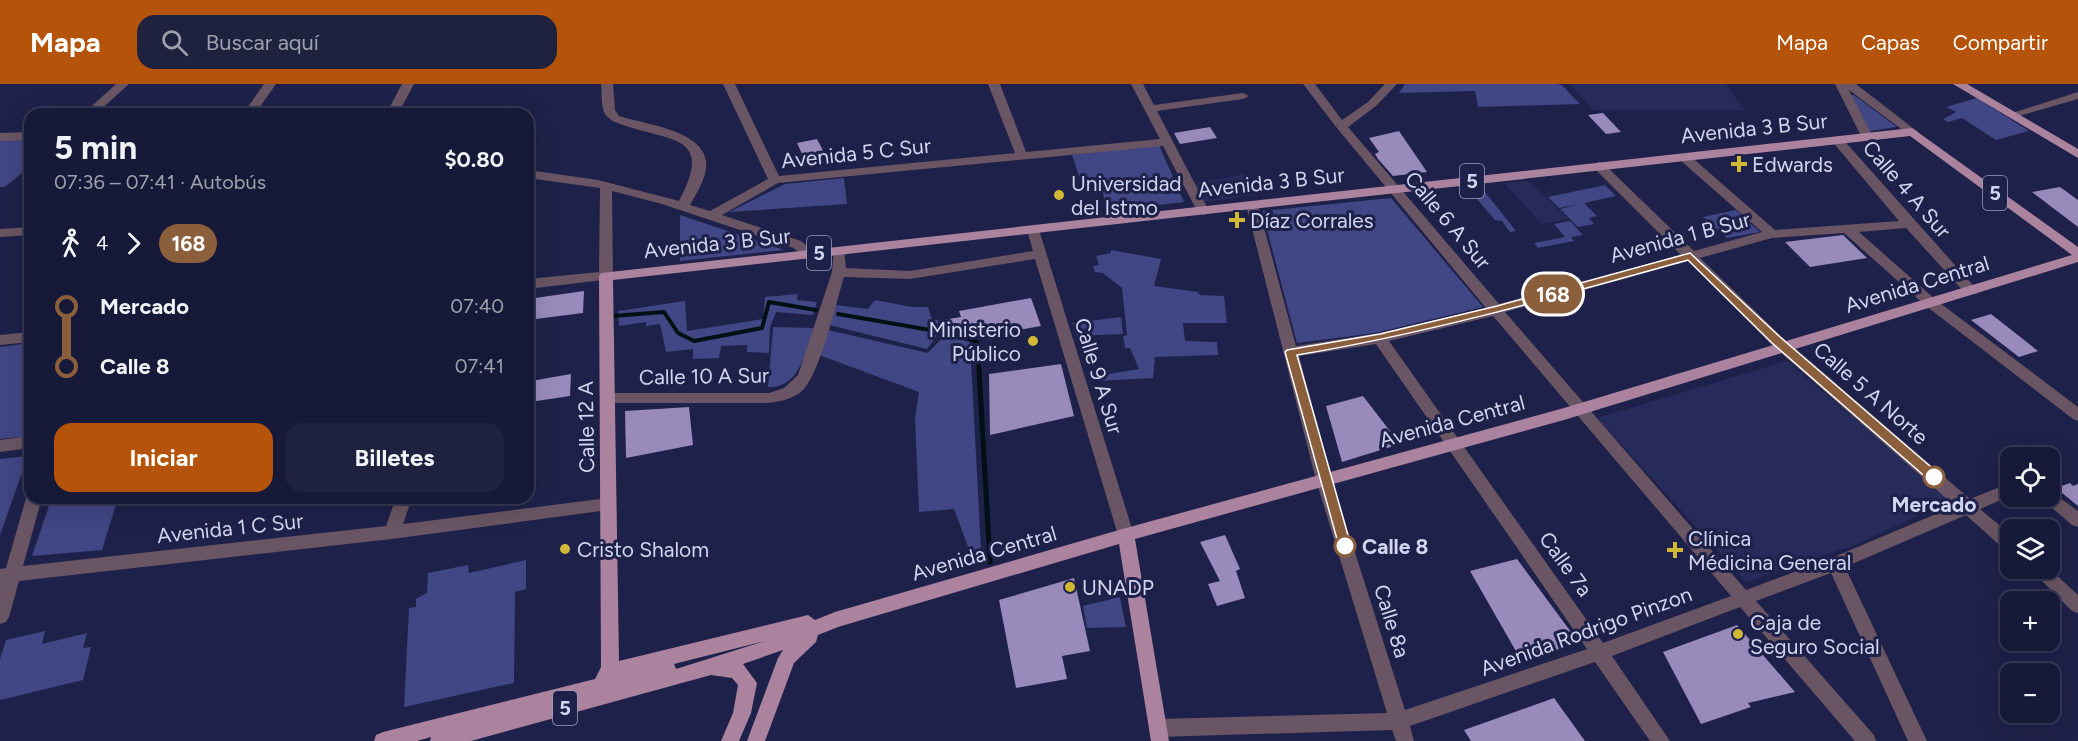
<!DOCTYPE html>
<html lang="es">
<meta charset="utf-8">
<style>
body{margin:0;font-family:Figtree,sans-serif;background:#1f223f;color:#f1f3f6;height:100vh;display:flex;flex-direction:column;font-size:22px;white-space:nowrap}
*{box-sizing:border-box;margin:0}
p{font-size:20px;color:#9ea0ad}
.icon{flex:none;width:33px;height:33px;fill:none;stroke:currentColor;stroke-width:2;stroke-linecap:round;stroke-linejoin:round}
.map{position:relative;flex:1;overflow:hidden}
.drawer{position:absolute;left:24px;top:24px;width:510px;height:396px;display:flex;flex-direction:column;background:#161937;border-radius:18px;box-shadow:0 6px 24px #0002,0 0 0 2px #353852}
.drawer>*{flex:none}
.badge{padding:0 12px;border-radius:20px;font-size:21px;line-height:39px}
.buttons{position:absolute;left:2000px;top:363px;display:grid;gap:12px}
.buttons a{display:grid;place-items:center;width:60px;height:60px;border-radius:12px;background:#161937;box-shadow:0 6px 24px #0002,0 0 0 2px #353852;font-size:30px}
.map>.badge{position:absolute;translate:-50% -50%;box-shadow:0 0 0 3px #fff}
.legs{display:flex;align-items:center;gap:9px;height:66px;padding:0 30px;font-size:20px}
.legs p{margin-inline-start:auto}
.head{display:flex;align-items:center;justify-content:space-between;height:102px;padding:0 30px}
h1{font-size:33px;font-weight:700;line-height:45px}
.primary-button{display:flex;gap:12px;margin-top:auto;padding:12px 30px}
.primary-button a{flex:1;height:69px;border-radius:18px;background:#b45309;color:#fff;font-size:24px;font-weight:700;line-height:69px;text-align:center}
.primary-button a+a{background:#1f223f;color:#f1f3f6}
ul{padding:0 30px;list-style:none}
li{display:flex;align-items:center;gap:21px;height:60px;font-size:22px}
li i{display:grid;place-items:center;width:9px;height:100%;margin:0 8px;background:currentColor}
li i::after{content:'';width:15px;height:15px;margin:-8px;border:4px solid;border-radius:50%;background:#161937}
li p{margin-inline-start:auto}
li:first-child i{background:linear-gradient(#0000 50%,currentColor 0)}
li:last-child i{background:linear-gradient(currentColor 50%,#0000 0)}
header{display:flex;align-items:center;gap:36px;box-sizing:border-box;height:84px;padding:0 30px;background:#b45309;color:#fff}
header strong{font-size:28px}
nav{display:flex;gap:33px;margin-inline-start:auto;font-size:21px}
.search{width:420px;height:54px;background:#1f223f;display:flex;align-items:center;gap:15px;box-sizing:border-box;padding:0 21px;border-radius:18px;color:#9ea0ad;font-size:22px}
.map>svg:first-child{display:block}
.built{fill:#272b59}
.green{fill:#414684}
.lines{fill:none;stroke-linecap:round;stroke-linejoin:round}
.stream-far1{stroke:#001015;stroke-width:4}
.stream{stroke:#001015;stroke-width:5}
.building{fill:#988abb}
.minor{fill:#695563;fill-rule:evenodd}
.major{fill:#ab839f;fill-rule:evenodd}
.line-1{fill:#8b5e3c;stroke:#fff;stroke-width:1.5}
.poi-dot{fill:#d1b736;stroke:#1e2149;stroke-width:2}
.stop-1-dot{fill:#fff;stroke:#8b5e3c;stroke-width:3}
.labels{text-anchor:middle;dominant-baseline:central;stroke-width:6;stroke-linejoin:round;paint-order:stroke}
.shield{fill:#1e2149;stroke:#9ba0be;stroke-width:1.5}
.shield-label{font-size:20px;font-weight:bold;fill:#d1d6f0}
.street-label{font-size:21px;fill:#d1d6f0;stroke:#1e2149}
.poi-label{font-size:21px;fill:#d1d6f0;stroke:#1e2149;text-anchor:start}
.stop-label{font-size:21px;font-weight:bold;fill:#d1d6f0;stroke:#1e2149}
</style>
<header>
<strong>Mapa</strong>
<div class="search"><svg class="icon" aria-label="search" viewBox="0 0 24 24"><circle cx="10" cy="10" r="6"/><path d="M15 15l6 6"/></svg>Buscar aquí</div>
<nav><a>Mapa</a><a>Capas</a><a>Compartir</a></nav>
</header>
<div class="map">
<svg width="2078" height="657" viewBox="0 0 2078 657">
<rect width="100%" height="100%" fill="#1e2149"/>
<!-- built -->
<g class="built">
<path d="M1570 0H1725L1746 26H1593Z"/>
<path d="M1244 90 1256 111 1204 118 1194 100Z"/>
<path d="M1528 97 1569 135 1542 140 1504 99Z"/>
<path d="M1787 277 1951 417 1852 462 1746 498 1597 334Z"/>
</g>
<!-- green -->
<g class="green">
<path d="M1405 0H1556L1562 1 1580 20 1478 23 1475 7 1399 9Z"/>
<path d="M1851 11H1854L1897 43 1869 47Z"/>
<path d="M1977 14 2029 47 1996 56 1962 34 1948 38 1943 35 1956 28 1946 23Z"/>
<path d="M0 54H30V82L5 103H0Z"/>
<path d="M1159 61 1184 118 1109 127 1097 93 1080 95 1072 71Z"/>
<path d="M844 94 847 120 729 128 785 100Z"/>
<path d="M1605 101 1616 112 1584 119 1597 132 1589 134 1594 140 1578 143 1560 125 1579 120 1559 124 1548 113Z"/>
<path d="M1480 102 1516 147 1510 148 1502 137 1495 136 1476 114 1462 104Z"/>
<path d="M1391 114 1483 223 1375 249 1297 259 1262 127Z"/>
<path d="M1736 126 1760 148 1727 154 1703 133Z"/>
<path d="M680 131 784 166 680 177Z"/>
<path d="M1570 137 1583 151 1571 153 1574 157 1538 164 1534 159 1565 153 1554 140Z"/>
<path d="M1111 166 1161 175 1154 202 1198 208 1200 211 1224 212 1227 239H1183L1185 257 1217 258 1218 271 1155 273 1153 294 1098 297 1097 292 1139 285 1130 264H1125L1123 252 1127 251 1122 204 1103 189 1095 188 1093 182 1099 181 1096 172 1111 169Z"/>
<path d="M798 210 797 216 817 218 813 231 776 228 770 243 769 269 747 268V261L721 262 719 274 693 275V265L666 268 660 240 646 242V238L619 242 618 227 685 217 687 247 763 235 765 213Z"/>
<path d="M875 216 912 223H928L932 236H938L941 246 927 265 829 241 836 221 868 225Z"/>
<path d="M1121 233 1123 250 1077 252 1072 239Z"/>
<path d="M773 243 814 244C806 267 799 305 768 303Z"/>
<path d="M828 246 928 269 944 252 970 258 981 465 970 468 954 425 919 428 915 335 919 308 819 271Z"/>
<path d="M30 259V352L0 355V263Z"/>
<path d="M28 372 0 451V375Z"/>
<path d="M74 414H118L102 466 32 472 50 419Z"/>
<path d="M526 476V505L515 508 514 599 404 623 409 524 416 523V515L427 509 428 489 468 481 469 489Z"/>
<path d="M1120 513 1126 543 1087 544 1083 522Z"/>
<path d="M45 547 42 560 87 549 83 564 91 563 83 596 0 616V575L6 556Z"/>
</g>
<g class="lines">
<!-- stream-far1 -->
<g class="stream-far1">
<path d="M838 230 959 251 977 258 979 287"/>
<path d="M613 232 664 228 678 249 694 257 762 244 769 218 816 226"/>
</g>
<!-- stream -->
<path class="stream" d="M979 285 990 478"/>
</g>
<!-- building -->
<g class="building">
<path d="M1603 29 1621 48 1606 50 1588 31Z"/>
<path d="M1210 43 1217 54 1180 60 1174 49Z"/>
<path d="M1399 47 1427 88 1393 92 1378 75 1375 70 1379 68 1369 54Z"/>
<path d="M817 55 829 78 808 83 797 59Z"/>
<path d="M2060 103 2078 116V143L2032 108Z"/>
<path d="M1843 151 1867 174 1810 183 1785 158Z"/>
<path d="M584 207 583 229 528 236V215Z"/>
<path d="M1031 214 1041 242 973 254 970 243 947 247 943 236 961 233 959 227Z"/>
<path d="M1991 230 2038 267 2019 273 1971 236Z"/>
<path d="M1061 280 1074 332 990 351 989 290Z"/>
<path d="M571 290 570 312 530 318 531 297Z"/>
<path d="M1363 312 1400 360 1342 378 1326 322Z"/>
<path d="M689 323 693 361 626 374 625 327Z"/>
<path d="M2070 399 2073 402 2078 400V422L2056 404Z"/>
<path d="M1225 451 1240 485 1236 487 1245 514 1217 522 1208 500 1220 497 1200 458Z"/>
<path d="M1517 475 1571 548 1566 563 1521 576 1470 487Z"/>
<path d="M1074 494 1090 567 1062 572 1067 595 1016 604 999 516Z"/>
<path d="M1737 541 1795 608 1748 619 1751 623 1701 640 1663 568Z"/>
<path d="M1554 614 1585 657H1471L1464 646Z"/>
</g>
<g class="lines">
<!-- minor -->
<g class="minor">
<path d="M116 0H129L96 30H83Z"/>
<path d="M264 0H276L255 30H243Z"/>
<path d="M402 0H414L398 30H386Z"/>
<path d="M601 0H613L615 26 619 32C644 40 702 46 706 77 708 92 697 108 690 121L710 127 768 95 723 0H735L779 92 1015 69 988 0H1000L1026 68 1160 55 1131 0H1143L1154 21 1243 9 1249 12 1243 15 1157 27 1209 127 1207 130 1203 131 1197 127 1163 62 778 99 722 131 801 157 817 170 810 174 791 163 662 120 612 107 613 192 611 195 528 205V195L599 188 600 104 528 94V86L598 96 679 117C714 51 673 58 623 41 615 38 608 36 604 28 601 21 602 8 601 0Z"/>
<path d="M1303 0H1315L1342 36 1368 18 1385 0H1397L1376 22 1348 43 1499 220 1681 171 1595 85 1593 82 1599 78 1603 79 1694 167 1762 148 1680 76V70H1688L1775 146 1899 137 1831 56 1837 52 1841 53 1978 207 1976 210H1966L1906 144 1859 148 1936 216 2078 323V337L2073 335 1926 222 1844 149 1772 154 1700 174 1781 252 1970 415 2010 399V412L1980 425 2010 450V467L2004 465 1966 431 1845 483 1927 657H1908L1831 489 1756 517 1874 651 1876 657H1855L1740 523 1612 572 1670 657H1650L1595 578 1410 642 1414 657H1396L1392 646 1158 653 1151 650 1149 644 1151 638 1158 635 1387 629 1316 396 1246 121 1248 118H1256L1258 121 1296 262 1380 249 1486 224 1337 44ZM1688 177 1771 260 1955 422 1829 475 1746 506 1505 228ZM1493 232 1731 512 1603 559 1389 257ZM1376 260 1587 565 1405 626 1332 396 1299 272Z"/>
<path d="M1835 0H1856L1918 48 1916 50H1908L1849 6 1873 53 1871 56H1863Z"/>
<path d="M2078 8V15L2012 34 2006 31Z"/>
<path d="M30 48V56L0 57V49Z"/>
<path d="M1033 142 1039 146 1134 451 1132 456 1126 458 1120 456 1118 451 1035 175 910 195 844 193C836 219 820 289 803 306 794 315 781 317 769 319H607L600 314 607 309H769L784 304 798 291 832 188 834 164H844L846 184 910 187 1033 167 1027 146Z"/>
<path d="M30 143V151L0 153V145Z"/>
<path d="M30 248V258L0 261V251Z"/>
<path d="M30 352V364L0 368V356Z"/>
<path d="M2049 406 2078 427V443L2072 441 2043 416 2041 412H2049Z"/>
<path d="M30 409V414H42L23 482 386 442 396 414H412L403 440 608 414 614 415 616 420 614 425 608 426 392 455 19 497 9 533 6 538 0 540V485L6 484 26 414Z"/>
<path d="M2029 484H2049L2078 511V529L2072 527Z"/>
</g>
<!-- major -->
<g class="major">
<path d="M1953 0H1967L2078 65V74Z"/>
<path d="M1912 44 2078 163V178L1564 336 1135 455 1169 657H1151L1119 460 838 543 818 551 816 558 794 579 765 657H747L778 574 783 566 743 580 757 599 751 629 739 657H721L733 629 738 601 732 594 711 591 471 657H430L431 653 417 657H374L376 651 383 648 595 595 601 583 599 192 601 189ZM1910 52 2072 171 1564 324 1126 444 835 528 815 536 808 531 619 577 613 196ZM765 557 676 585 674 580Z"/>
</g>
</g>
<!-- line-1 -->
<path class="line-1" d="M1690 169 1780 253 1938 389V396H1929L1772 259 1688 176C1559 212 1430 249 1297 271L1351 462 1350 466H1340L1285 268 1287 266 1380 250 1497 222Z"/>
<!-- markers -->
<g class="poi-dot">
<path d="M1736 71h6v6h6v6h-6v6h-6v-6h-6v-6h6z"/>
<circle cx="1059" cy="111" r="6"/>
<path d="M1234 127h6v6h6v6h-6v6h-6v-6h-6v-6h6z"/>
<circle cx="1033" cy="257" r="6"/>
<circle cx="565" cy="465" r="6"/>
<path d="M1672 457h6v6h6v6h-6v6h-6v-6h-6v-6h6z"/>
<circle cx="1070" cy="503" r="6"/>
<circle cx="1738" cy="550" r="6"/>
</g>
<g class="stop-1-dot">
<circle cx="1934" cy="393" r="10"/>
<circle cx="1345" cy="462" r="10"/>
</g>
<g class="labels">
<!-- shield labels -->
<g class="shield">
<rect x="1460" y="80" width="24" height="34" rx="4.5"/>
<rect x="1983" y="92" width="24" height="34" rx="4.5"/>
<rect x="807" y="152" width="24" height="34" rx="4.5"/>
<rect x="553" y="607" width="24" height="34" rx="4.5"/>
</g>
<g class="shield-label">
<text x="1472" y="97">5</text>
<text x="1995" y="109">5</text>
<text x="819" y="169">5</text>
<text x="565" y="624">5</text>
</g>
<!-- street labels -->
<g class="street-label">
<text transform="translate(1754 44) rotate(-6)">Avenida 3 B Sur</text>
<text transform="translate(856 69) rotate(-6)">Avenida 5 C Sur</text>
<text transform="translate(1271 98) rotate(-6)">Avenida 3 B Sur</text>
<text transform="translate(1907 105) rotate(49)">Calle 4 A Sur</text>
<text transform="translate(1448 136) rotate(50)">Calle 6 A Sur</text>
<text transform="translate(1680 153) rotate(-15)">Avenida 1 B Sur</text>
<text transform="translate(717 159) rotate(-6)">Avenida 3 B Sur</text>
<text transform="translate(1917 200) rotate(-17)">Avenida Central</text>
<text transform="translate(704 292) rotate(-1)">Calle 10 A Sur</text>
<text transform="translate(1099 292) rotate(73)">Calle 9 A Sur</text>
<text transform="translate(1871 309) rotate(41)">Calle 5 A Norte</text>
<text transform="translate(1452 337) rotate(-15)">Avenida Central</text>
<text transform="translate(586 343) rotate(-91)">Calle 12 A</text>
<text transform="translate(230 444) rotate(-6)">Avenida 1 C Sur</text>
<text transform="translate(984 469) rotate(-16)">Avenida Central</text>
<text transform="translate(1566 480) rotate(54)">Calle 7a</text>
<text transform="translate(1392 537) rotate(73)">Calle 8a</text>
<text transform="translate(1586 547) rotate(-20)">Avenida Rodrigo Pinzon</text>
</g>
<!-- poi labels -->
<g class="poi-label">
<text x="1752" y="80">Edwards</text>
<text x="1071" y="99">Universidad<tspan x="1071" dy="24">del Istmo</tspan></text>
<text x="1250" y="136">Díaz Corrales</text>
<text x="1021" y="245" text-anchor="end">Ministerio<tspan x="1021" dy="24">Público</tspan></text>
<text x="1688" y="454">Clínica<tspan x="1688" dy="24">Médicina General</tspan></text>
<text x="577" y="465">Cristo Shalom</text>
<text x="1082" y="503">UNADP</text>
<text x="1750" y="538">Caja de<tspan x="1750" dy="24">Seguro Social</tspan></text>
</g>
<!-- stop labels -->
<g class="stop-label">
<text x="1934" y="420">Mercado</text>
<text x="1362" y="462" text-anchor="start">Calle 8</text>
</g>
</g>
</svg>
<div class="buttons">
<a><svg class="icon" aria-label="locate" viewBox="0 0 24 24"><circle cx="12" cy="12" r="6"/><path d="M12 2v4M12 18v4M2 12h4M18 12h4"/></svg></a>
<a><svg class="icon" aria-label="layers" viewBox="0 0 24 24"><path d="M12 4l9 5-9 5-9-5zM3 14l9 5 9-5"/></svg></a>
<a>+</a>
<a>−</a>
</div>
<b class="badge" style="left:1553px;top:210px;background:#8b5e3c;color:#fff">168</b>
<section class="drawer">
<div class="head"><div><h1>5 min</h1><p>07:36 – 07:41 · Autobús</p></div><b>$0.80</b></div>
<div class="legs"><svg class="icon" aria-label="walk" viewBox="0 0 24 24"><circle cx="13" cy="4" r="2"/><path d="M13 8l-2 6 4 7M11 14l-3 7M7 12l3-4h3l4 4"/></svg>4<svg class="icon" aria-label="forward" viewBox="0 0 24 24"><path d="M9 5l7 7-7 7"/></svg><b class="badge" style="background:#8b5e3c;color:#fff">168</b></div>
<ul>
<li><i style="color:#8b5e3c"></i><b>Mercado</b><p>07:40</p></li>
<li><i style="color:#8b5e3c"></i><b>Calle 8</b><p>07:41</p></li>
</ul>
<div class="primary-button"><a>Iniciar</a><a>Billetes</a></div>
</section>
</div>
